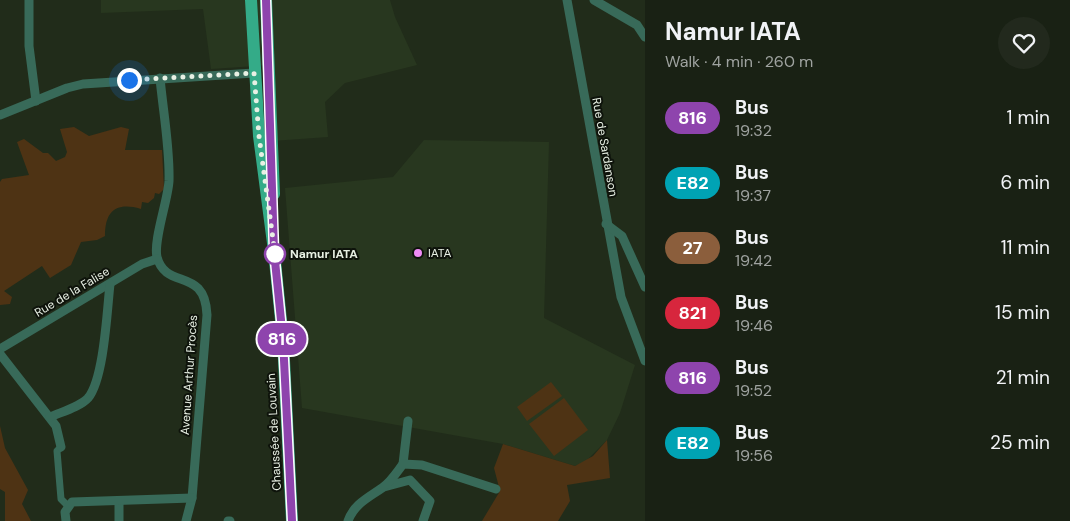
<!DOCTYPE html>
<meta charset="utf-8">
<style>
body{margin:0;font-family:"DM Sans",sans-serif;background:#22291d;color:#f1f3f6;height:100vh;display:flex;flex-direction:column;font-size:19px;white-space:nowrap}
*{box-sizing:border-box;margin:0}
p{font-size:16px;color:#9fa3a0}
.icon{flex:none;width:28px;height:28px;fill:none;stroke:currentColor;stroke-width:2;stroke-linecap:round;stroke-linejoin:round}
.map{position:relative;flex:1;overflow:hidden}
.details{display:flex;flex-direction:column;background:#192114;width:425px}
.details>*{flex:none}
.badge{padding:0 10px;border-radius:16px;font-size:18px;line-height:32px}
.you{position:absolute;width:25px;height:25px;margin:-12px;border:4px solid #fff;border-radius:50%;background:#1a73e8;box-shadow:0 0 0 8px #1a73e833}
.map>.badge{position:absolute;translate:-50% -50%;box-shadow:0 0 0 2px #fff}
.round{display:grid;place-items:center;flex:none;width:52px;height:52px;border-radius:26px;background:#22291d}
.overview{display:flex;align-items:center;justify-content:space-between;height:85px;padding:0 20px}
h1{font-size:24px;font-weight:700;line-height:38px}
ul{padding:0;list-style:none}
li{display:flex;align-items:center;gap:15px;height:65px;padding:0 20px}
li div{flex:1}
li b{display:block;font-size:19px}
li em{font-style:normal}
li .badge{min-width:55px;font-weight:700;text-align:center}
main{display:flex;flex:1;min-height:0}
.map>svg:first-child{display:block}
.built{fill:#28371f}
.green{fill:#4e3314}
.lines{fill:none;stroke-linecap:round;stroke-linejoin:round}
.pedestrian{stroke:#386a59;stroke-width:7}
.minor{stroke:#386a59;stroke-width:9}
.primary{stroke:#34ab88;stroke-width:12}
.line-casing{stroke:#fff;stroke-width:11}
.line{stroke:#8e44ad;stroke-width:8}
.walk{stroke:#e8f0e4;stroke-width:5;stroke-dasharray:0 9}
.poi-dot{fill:#f08bf6;stroke:#0e130b;stroke-width:2}
.stop-dot{fill:#fff;stroke:#8e44ad;stroke-width:2.5}
.labels{text-anchor:middle;dominant-baseline:central;stroke-width:4;stroke-linejoin:round;paint-order:stroke}
.street-label{font-size:12px;fill:#e8f0e4;stroke:#0e130b}
.poi-label{font-size:12px;fill:#e8f0e4;stroke:#0e130b;text-anchor:start}
.stop-label{font-size:12px;font-weight:bold;fill:#e8f0e4;stroke:#0e130b;text-anchor:start}
</style>
<main>
<div class="map">
<svg width="645" height="521" viewBox="0 0 645 521">
<rect width="100%" height="100%" fill="#212c1a"/>
<!-- built -->
<g class="built">
<path d="M101 0H390L395 17 417 65 345 83 325 102 328 137 272 141 270 65 211 69 203 9 101 13Z"/>
<path d="M424 140 549 142 544 318 635 365 620 413 607 440 585 462 575 466 503 444 302 408 285 188 393 177Z"/>
</g>
<!-- green -->
<g class="green">
<path d="M74 127 89 136 121 127 129 129 125 150H162L164 189 159 194 155 193 154 198 148 203 142 202 141 209C117 202 105 210 105 236L97 240 81 242 71 265 50 278 42 266 4 291 12 297 10 304 0 305V182L2 179 29 175 17 142 24 139 43 153H48L56 161 65 157 67 152 60 129Z"/>
<path d="M551 382 562 396 527 421 517 407Z"/>
<path d="M564 398 588 430 554 456 529 424Z"/>
<path d="M0 426 5 448 28 490 22 504 31 521H5V492L0 489Z"/>
<path d="M607 440 610 478 567 485 570 501 558 521H482L500 491 494 468 503 444 575 466 593 456Z"/>
</g>
<g class="lines">
<!-- pedestrian -->
<path class="pedestrian" d="M61 447 57 451 61 499 68 506"/>
<!-- minor -->
<g class="minor">
<path d="M29 0V46L36 101"/>
<path d="M567 0 621 297 645 361"/>
<path d="M594 0 637 25 645 37"/>
<path d="M160 78C163 111 170 148 169 181 168 200 153 241 157 257 166 291 205 266 207 315L192 498 186 521"/>
<path d="M0 115 67 88 83 84 254 73"/>
<path d="M606 224 622 236 645 287"/>
<path d="M0 349 142 264 157 259"/>
<path d="M0 354 56 426 61 447"/>
<path d="M50 417C61 412 80 407 88 398 104 379 107 311 110 284"/>
<path d="M403 464 408 421"/>
<path d="M384 487 410 480 430 501 423 521"/>
<path d="M119 501V521"/>
<path d="M66 521 65 512 72 502 192 498"/>
<path d="M228 521H230"/>
<path d="M348 521C354 504 368 498 382 488 391 482 397 472 403 464L422 465 496 489"/>
</g>
<!-- primary -->
<g class="primary">
<path d="M251 0 259 136 274 251 283 340 292 521"/>
<path d="M266 0 274 194"/>
</g>
</g>
<g class="lines">
<defs>
<path id="line" d="M266 0 274 251 283 340 292 521"/>
</defs>
<!-- line casing -->
<use href="#line" class="line-casing"/>
<!-- line -->
<use href="#line" class="line"/>
<!-- walk -->
<path class="walk" d="M129 80 254 73 259 136 275 254"/>
</g>
<!-- markers -->
<circle class="poi-dot" cx="418" cy="253" r="5"/>
<circle class="stop-dot" cx="275" cy="254" r="10"/>
<g class="labels">
<!-- street labels -->
<g class="street-label">
<text transform="translate(605 147) rotate(80)">Rue de Sardanson</text>
<text transform="translate(72 292) rotate(-31)">Rue de la Falise</text>
<text transform="translate(189 375) rotate(-86)">Avenue Arthur Procès</text>
<text transform="translate(274 432) rotate(-93)">Chaussée de Louvain</text>
</g>
<!-- poi labels -->
<g class="poi-label">
<text x="428" y="253">IATA</text>
</g>
<!-- stop labels -->
<g class="stop-label">
<text x="290" y="254">Namur IATA</text>
</g>
</g>
</svg>
<div class="you" style="left:129px;top:80px"></div>
<b class="badge" style="left:282px;top:339px;background:#8e44ad;color:#fff">816</b>
</div>
<section class="details">
<div class="overview"><div><h1>Namur IATA</h1><p>Walk · 4 min · 260 m</p></div><a class="round"><svg class="icon" aria-label="heart" viewBox="0 0 24 24"><path d="M12 20l-8-8c-3-5 5-10 8-4 3-6 11-1 8 4z"/></svg></a></div>
<ul>
<li><span class="badge" style="background:#8e44ad;color:#fff">816</span><div><b>Bus</b><p>19:32</p></div><em>1 min</em></li>
<li><span class="badge" style="background:#00a3b4;color:#fff">E82</span><div><b>Bus</b><p>19:37</p></div><em>6 min</em></li>
<li><span class="badge" style="background:#8b5e3c;color:#fff">27</span><div><b>Bus</b><p>19:42</p></div><em>11 min</em></li>
<li><span class="badge" style="background:#d7263d;color:#fff">821</span><div><b>Bus</b><p>19:46</p></div><em>15 min</em></li>
<li><span class="badge" style="background:#8e44ad;color:#fff">816</span><div><b>Bus</b><p>19:52</p></div><em>21 min</em></li>
<li><span class="badge" style="background:#00a3b4;color:#fff">E82</span><div><b>Bus</b><p>19:56</p></div><em>25 min</em></li>
</ul>
</section>
</main>
